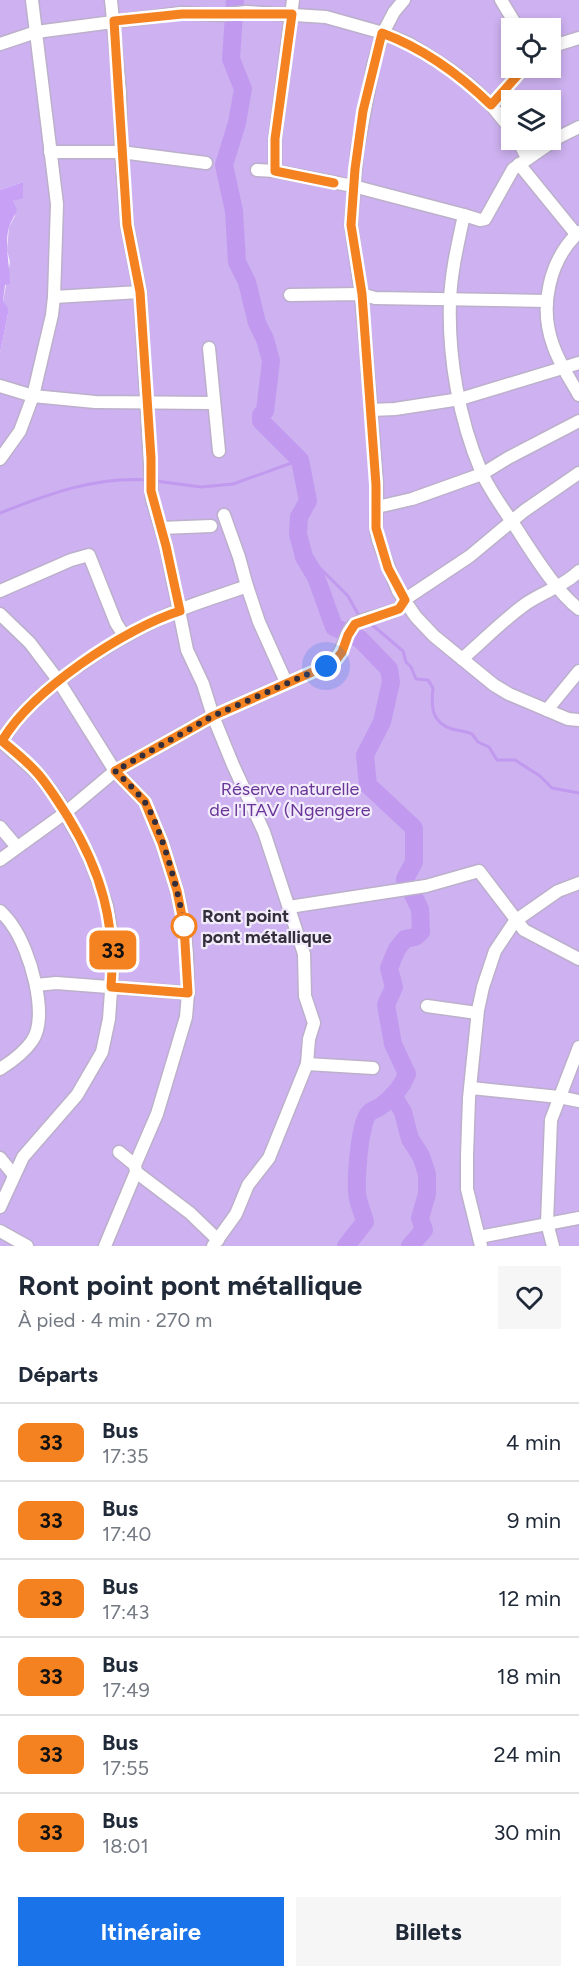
<!DOCTYPE html>
<html lang="fr">
<meta charset="utf-8">
<style>
body{margin:0;font-family:Figtree,sans-serif;background:#f6f6f7;color:#1f2937;height:100vh;display:flex;flex-direction:column;font-size:22px;white-space:nowrap}
*{box-sizing:border-box;margin:0}
p{font-size:20px;color:#747a83}
.icon{flex:none;width:33px;height:33px;fill:none;stroke:currentColor;stroke-width:2;stroke-linecap:round;stroke-linejoin:round}
.map{position:relative;height:1246px;overflow:hidden}
.details{display:flex;flex-direction:column;background:#fff;flex:1}
.details>*{flex:none}
.badge{padding:0 12px;border-radius:9px;font-size:21px;line-height:39px}
.tools{position:absolute;left:501px;top:18px;display:grid;gap:12px}
.tools a{display:grid;place-items:center;width:60px;height:60px;border-radius:0px;background:#fff;box-shadow:0 3px 9px #0003;font-size:30px}
.you{position:absolute;width:30px;height:30px;margin:-15px;border:4px solid #fff;border-radius:50%;background:#1a73e8;box-shadow:0 0 0 9px #1a73e833}
.map>.badge{position:absolute;translate:-50% -50%;box-shadow:0 0 0 3px #fff}
h2{padding:0 18px;font-size:22px;line-height:54px}
.round{display:grid;place-items:center;flex:none;width:63px;height:63px;border-radius:0px;background:#f6f6f7}
.head{display:flex;align-items:center;justify-content:space-between;height:102px;padding:0 18px}
h1{font-size:28px;font-weight:700;line-height:45px}
.primary-button{display:flex;gap:12px;margin-top:auto;padding:12px 18px}
.primary-button a{flex:1;height:69px;border-radius:0px;background:#1a73e8;color:#fff;font-size:24px;font-weight:700;line-height:69px;text-align:center}
.primary-button a+a{background:#f6f6f7;color:#1f2937}
ul{padding:0;list-style:none}
li{display:flex;align-items:center;gap:18px;height:78px;padding:0 18px;border-top:2px solid #e0e1e3}
li div{flex:1}
li b{display:block;font-size:22px}
li em{font-style:normal}
li .badge{min-width:66px;font-weight:700;text-align:center}
.map>svg:first-child{display:block}
.green{fill:#cdb1f0;fill-rule:evenodd}
.forest{fill:#c8a1f6}
.lines{fill:none;stroke-linecap:round;stroke-linejoin:round}
.stream{stroke:#c19aef;stroke-width:3}
.river{stroke:#c19aef;stroke-width:18}
.street-casing{stroke:#bcb0cb;stroke-width:15}
.street{stroke:#fff;stroke-width:12}
.line-casing{stroke:#fff;stroke-width:14}
.line{stroke:#f58220;stroke-width:9}
.walk{stroke:#332e39;stroke-width:6;stroke-dasharray:0 10.8}
.stop-dot{fill:#fff;stroke:#f58220;stroke-width:3}
.labels{text-anchor:middle;dominant-baseline:central;stroke-width:4.5;stroke-linejoin:round;paint-order:stroke}
.park-label{font-size:18px;fill:#693697;stroke:#f2ebfc}
.stop-label{font-size:18px;font-weight:bold;fill:#332e39;stroke:#f2ebfc;text-anchor:start}
</style>
<div class="map">
<svg width="579" height="1246" viewBox="0 0 579 1246">
<rect width="100%" height="100%" fill="#f2ebfc"/>
<!-- green -->
<path class="green" d="M0 0H579V1246H0V353L9 309 3 302 10 262 7 250 9 227 15 216 13 201 19 198 23 182 0 190ZM512 28H550V68H512ZM512 100H550V140H512Z"/>
<!-- forest -->
<path class="forest" d="M23 182V198L13 201 17 210C15 215 11 221 9 227 4 245 10 266 10 284L5 285 3 301 9 309 0 353V190Z"/>
<g class="lines">
<!-- stream -->
<g class="stream">
<path d="M156 481 201 487 233 484 300 460"/>
<path d="M0 513C48 494 97 476 149 480"/>
<path d="M302 548 309 552 316 564 348 596 358 614 362 617"/>
<path d="M370 623 403 651 406 662 411 667 416 679 428 680 433 688C431 707 431 722 452 729 459 731 466 731 472 734L478 742 489 747 497 760H515L540 776 552 788 579 793"/>
</g>
<!-- river -->
<g class="river">
<path d="M235 0 231 59 243 89 237 123 224 165 234 211 237 262 247 282 257 323 265 339 271 361 265 411 261 415V421L300 460 308 501 299 517 298 534 304 557 316 577 334 627 360 639 389 669 391 682 382 722 365 755 368 785 414 828V862L405 879 420 909 421 932 415 937 405 939 397 949 389 968 394 987 386 1005 393 1044 407 1074C402 1087 392 1098 381 1106 377 1109 372 1110 369 1113 359 1123 355 1185 358 1199 360 1207 363 1214 365 1222L346 1246"/>
<path d="M393 1095 403 1112 410 1139 421 1156 427 1174V1194L420 1218 424 1230 410 1246"/>
</g>
<defs>
<g id="street">
<path d="M111 0 120 93 121 152 127 225 140 292 152 499 166 546 187 650 203 684 213 716 233 765 264 832 304 954 305 996 314 1023 309 1039 307 1064 269 1158 248 1185 236 1214 213 1246"/>
<path d="M404 0 394 12 383 33 374 62 357 152 351 225 361 294 366 349 377 485 376 528 378 540 398 591 416 617 434 636 494 685 509 694 568 719 579 720"/>
<path d="M501 0 518 28"/>
<path d="M0 44 36 32 182 13 220 15 246 12 326 17 383 33 410 44 451 70 471 86 491 105 512 131"/>
<path d="M550 47 579 38"/>
<path d="M491 105 524 68"/>
<path d="M518 140 527 158"/>
<path d="M50 152H121L206 163"/>
<path d="M519 164 576 234"/>
<path d="M257 170 275 171 353 186 464 215C458 243 451 272 450 301 448 357 459 419 481 471 491 494 509 516 522 537 537 560 558 593 579 609"/>
<path d="M275 171V139L293 0"/>
<path d="M464 215 480 220 485 219 513 169 559 137 579 127"/>
<path d="M579 232C549 260 539 307 553 345 559 363 570 379 579 395"/>
<path d="M290 295 361 294 375 298 547 301"/>
<path d="M54 297 140 292"/>
<path d="M209 348 219 451"/>
<path d="M0 386 33 396 95 402 214 403"/>
<path d="M370 410 395 409 460 399 579 363"/>
<path d="M0 459 20 431 33 396 52 315 54 297 57 204 32 0"/>
<path d="M377 507 412 499 482 474 508 458 579 421"/>
<path d="M224 515 239 557 247 586"/>
<path d="M161 528 211 526"/>
<path d="M0 591 71 560 89 555 116 623 125 637"/>
<path d="M0 614 30 643 58 680 115 771 145 802 162 843 177 891 184 926 187 957 188 993 186 1017 157 1114 135 1165 136 1172 105 1246"/>
<path d="M462 659C484 640 504 619 527 603 545 591 564 586 579 571"/>
<path d="M547 710 579 671"/>
<path d="M0 740 39 775 58 800 88 854 107 906 112 936 113 964 109 1019 102 1052 77 1095 23 1157 0 1207"/>
<path d="M2 741C32 690 111 641 165 616 191 604 220 596 247 586L259 622 286 682"/>
<path d="M0 827 17 847"/>
<path d="M0 860 65 813 115 771 213 716 326 666C348 652 341 635 355 624 366 616 390 615 399 608 402 606 403 603 404 600L470 556 524 511 579 473"/>
<path d="M289 907 426 886 479 871 524 930 579 959"/>
<path d="M0 911C4 915 9 920 12 925 29 948 50 1016 32 1041 24 1053 11 1062 0 1069"/>
<path d="M36 985 56 983 188 993"/>
<path d="M427 1006 477 1013"/>
<path d="M307 1064 373 1068"/>
<path d="M471 1088 559 1097 579 1101"/>
<path d="M119 1152 135 1165"/>
<path d="M0 1158 13 1174"/>
<path d="M136 1172 190 1213 218 1240"/>
<path d="M0 1231 27 1246"/>
<path d="M479 1237 579 1218"/>
<path d="M481 1246 467 1189V1155L469 1098 478 1010 483 987 495 951 515 921 558 891 579 883"/>
<path d="M553 1246 547 1223 551 1120 579 1047"/>
</g>
</defs>
<!-- street casing -->
<use href="#street" class="street-casing"/>
<!-- street -->
<use href="#street" class="street"/>
</g>
<g class="lines">
<defs>
<path id="line" d="M334 183 275 171V139L292 14H182L114 21 127 225 140 292 151 458V491L166 546 180 611C125 628 31 691 2 741 15 752 28 762 39 775 50 788 59 803 68 817 101 871 116 923 111 987L188 993 184 926 177 891 162 843 145 802 115 771 213 716 326 666 336 660 342 652 348 635 355 624 399 609 405 600 388 568 376 528V485L366 349 362 294 351 225 355 169 363 111 382 33C425 49 459 74 491 105L524 68"/>
</defs>
<!-- line casing -->
<use href="#line" class="line-casing"/>
<!-- line -->
<use href="#line" class="line"/>
<!-- walk -->
<path class="walk" d="M184 926C180 897 161 825 144 801 135 790 125 780 115 771L213 716 326 666"/>
</g>
<!-- markers -->
<circle class="stop-dot" cx="184" cy="926" r="12"/>
<g class="labels">
<!-- park labels -->
<g class="park-label">
<text x="290" y="789">Réserve naturelle<tspan x="290" dy="21">de l'ITAV (Ngengere</tspan></text>
</g>
<!-- stop labels -->
<g class="stop-label">
<text x="202" y="916">Ront point<tspan x="202" dy="21">pont métallique</tspan></text>
</g>
</g>
</svg>
<div class="tools">
<a><svg class="icon" aria-label="locate" viewBox="0 0 24 24"><circle cx="12" cy="12" r="6"/><path d="M12 2v4M12 18v4M2 12h4M18 12h4"/></svg></a>
<a><svg class="icon" aria-label="layers" viewBox="0 0 24 24"><path d="M12 4l9 5-9 5-9-5zM3 14l9 5 9-5"/></svg></a>
</div>
<div class="you" style="left:326px;top:666px"></div>
<b class="badge" style="left:113px;top:950px;background:#f58220;color:#111">33</b>
</div>
<section class="details">
<div class="head"><div><h1>Ront point pont métallique</h1><p>À pied · 4 min · 270 m</p></div><a class="round"><svg class="icon" aria-label="heart" viewBox="0 0 24 24"><path d="M12 20l-8-8c-3-5 5-10 8-4 3-6 11-1 8 4z"/></svg></a></div>
<h2>Départs</h2>
<ul>
<li><span class="badge" style="background:#f58220;color:#111">33</span><div><b>Bus</b><p>17:35</p></div><em>4 min</em></li>
<li><span class="badge" style="background:#f58220;color:#111">33</span><div><b>Bus</b><p>17:40</p></div><em>9 min</em></li>
<li><span class="badge" style="background:#f58220;color:#111">33</span><div><b>Bus</b><p>17:43</p></div><em>12 min</em></li>
<li><span class="badge" style="background:#f58220;color:#111">33</span><div><b>Bus</b><p>17:49</p></div><em>18 min</em></li>
<li><span class="badge" style="background:#f58220;color:#111">33</span><div><b>Bus</b><p>17:55</p></div><em>24 min</em></li>
<li><span class="badge" style="background:#f58220;color:#111">33</span><div><b>Bus</b><p>18:01</p></div><em>30 min</em></li>
</ul>
<div class="primary-button"><a>Itinéraire</a><a>Billets</a></div>
</section>
